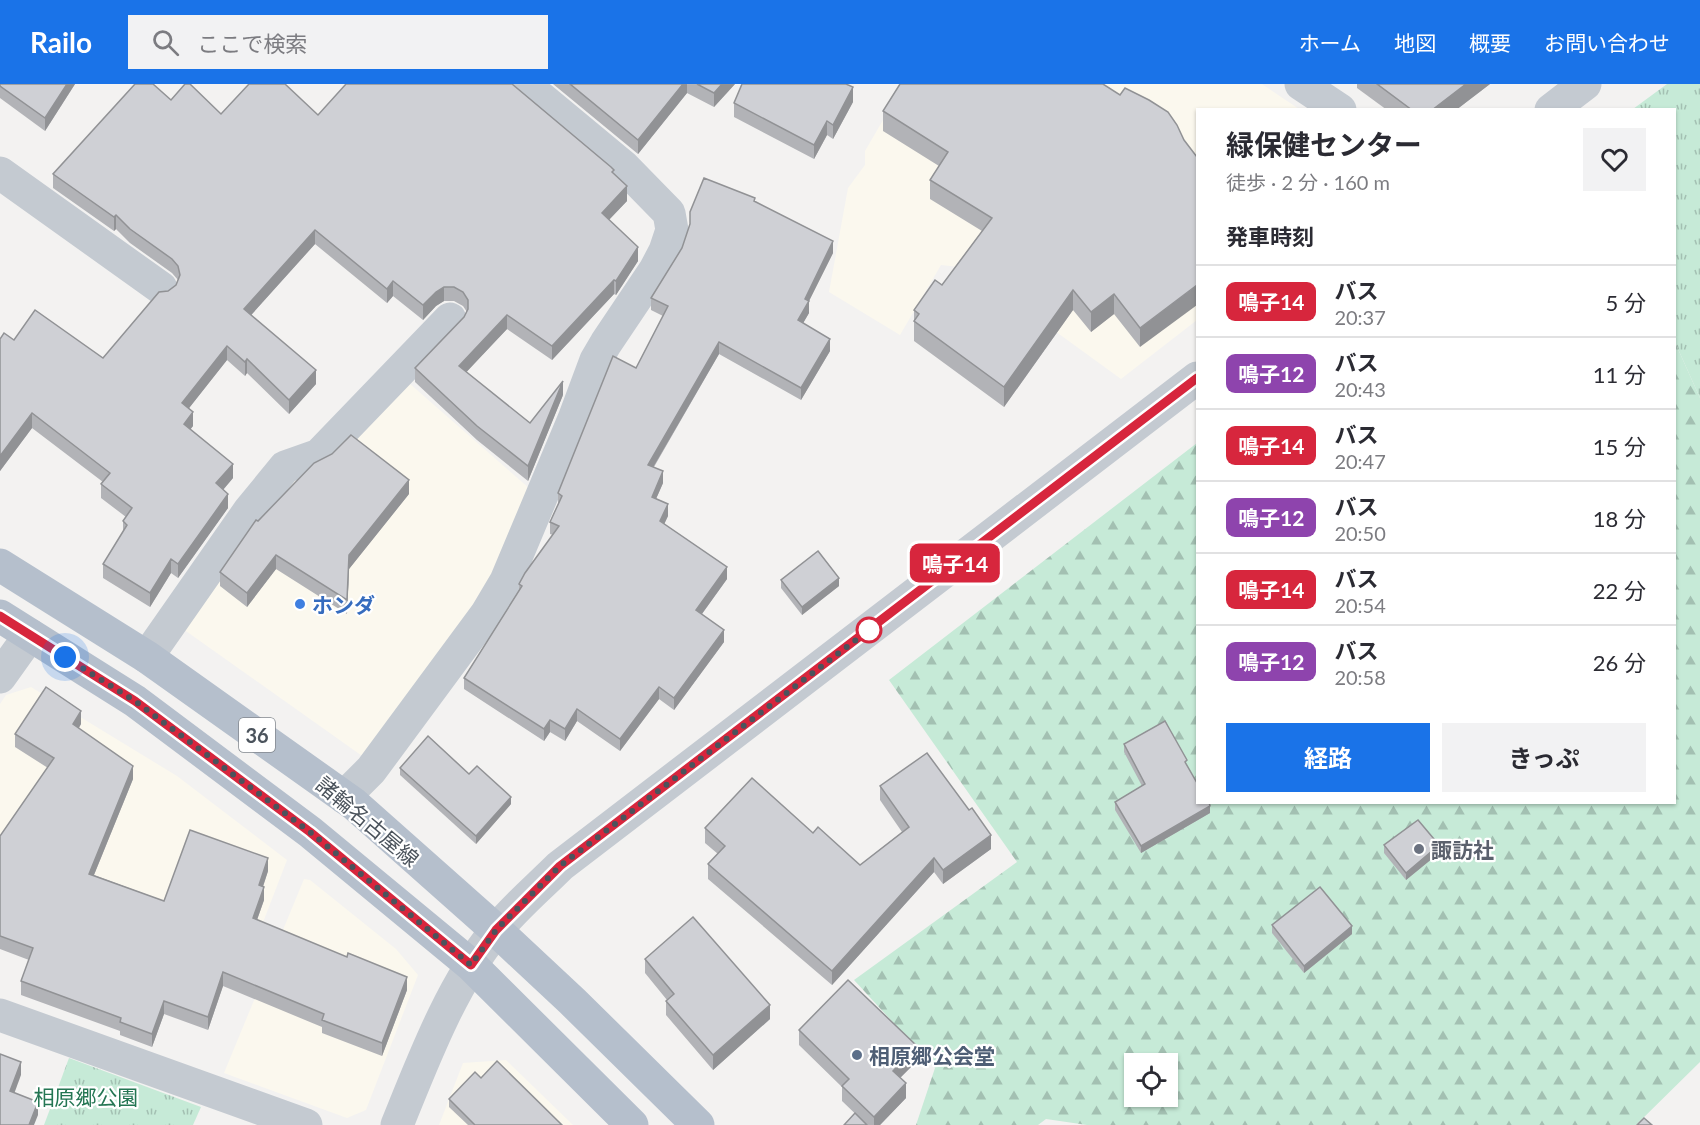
<!DOCTYPE html>
<html lang="ja">
<meta charset="utf-8">
<style>
body{margin:0;font-family:Lato,"Noto Sans JP",sans-serif;background:#f2f2f3;color:#2b2b33;height:100vh;display:flex;flex-direction:column;font-size:22px;white-space:nowrap}
*{box-sizing:border-box;margin:0}
p{font-size:20px;color:#7c7c81}
.icon{flex:none;width:33px;height:33px;fill:none;stroke:currentColor;stroke-width:2;stroke-linecap:round;stroke-linejoin:round}
.map{position:relative;flex:1;overflow:hidden}
.panel{position:absolute;left:1196px;top:24px;width:480px;height:696px;display:flex;flex-direction:column;background:#fff;border-radius:0px;box-shadow:0 2px 4px #0004}
.panel>*{flex:none}
.badge{padding:0 12px;border-radius:9px;font-size:21px;line-height:39px}
.tools{position:absolute;left:1124px;top:969px;display:grid;gap:12px}
.tools a{display:grid;place-items:center;width:54px;height:54px;border-radius:0px;background:#fff;box-shadow:0 2px 4px #0004;font-size:30px}
.you{position:absolute;width:30px;height:30px;margin:-15px;border:4px solid #fff;border-radius:50%;background:#1a73e8;box-shadow:0 0 0 9px #1a73e833}
.map>.badge{position:absolute;translate:-50% -50%;box-shadow:0 0 0 3px #fff}
h2{padding:0 30px;font-size:22px;line-height:54px}
.round{display:grid;place-items:center;flex:none;width:63px;height:63px;border-radius:0px;background:#f2f2f3}
.overview{display:flex;align-items:center;justify-content:space-between;height:102px;padding:0 30px}
h1{font-size:28px;font-weight:700;line-height:45px}
.action{display:flex;gap:12px;margin-top:auto;padding:12px 30px}
.action a{flex:1;height:69px;border-radius:0px;background:#1a73e8;color:#fff;font-size:24px;font-weight:700;line-height:69px;text-align:center}
.action a+a{background:#f2f2f3;color:#2b2b33}
ul{padding:0;list-style:none}
li{display:flex;align-items:center;gap:18px;height:72px;padding:0 30px;border-top:2px solid #e1e1e2}
li div{flex:1}
li b{display:block;font-size:22px}
li em{font-style:normal}
li .badge{min-width:66px;font-weight:700;text-align:center}
header{display:flex;align-items:center;gap:36px;box-sizing:border-box;height:84px;padding:0 30px;background:#1a73e8;color:#fff}
header strong{font-size:28px}
nav{display:flex;gap:33px;margin-inline-start:auto;font-size:21px}
.search{width:420px;height:54px;background:#f2f2f3;display:flex;align-items:center;gap:15px;box-sizing:border-box;padding:0 21px;border-radius:0px;color:#7c7c81;font-size:22px}
.map>svg:first-child{display:block}
.commercial{fill:#fbf8ee}
.grass{fill:url(#grass-tufts)}
.forest{fill:url(#forest-firs);fill-rule:evenodd}
.lines{fill:none;stroke-linecap:round;stroke-linejoin:round}
.minor{stroke:#c4cad1;stroke-width:33}
.major{stroke:#b5bfcc;stroke-width:33}
.wall{fill:#b2b3b7}
.shaded-wall{fill:#919295}
.building{fill:#cfd0d5;stroke:#919295;stroke-width:1.5}
.line-casing{stroke:#fff;stroke-width:14}
.line{stroke:#d7263d;stroke-width:9}
.walk{stroke:#4b535c;stroke-width:6;stroke-dasharray:0 10.8}
.shop-dot{fill:#3f7fe0;stroke:#fff;stroke-width:2}
.stop-dot{fill:#fff;stroke:#d7263d;stroke-width:3}
.worship-dot{fill:#6b7280;stroke:#fff;stroke-width:2}
.service-dot{fill:#5c6f8a;stroke:#fff;stroke-width:2}
.labels{text-anchor:middle;dominant-baseline:central;stroke-width:4.5;stroke-linejoin:round;paint-order:stroke}
.shield{fill:#fff;stroke:#81878d;stroke-width:1.5}
.shield-label{font-size:20px;font-weight:bold;fill:#4b535c}
.shop-label{font-size:21px;font-weight:bold;fill:#366cbe;stroke:#fff;text-anchor:start}
.street-label{font-size:21px;fill:#4b535c;stroke:#fff}
.worship-label{font-size:21px;font-weight:bold;fill:#5b616d;stroke:#fff;text-anchor:start}
.service-label{font-size:21px;font-weight:bold;fill:#4e5e75;stroke:#fff;text-anchor:start}
.park-label{font-size:21px;fill:#247653;stroke:#fff}
</style>
<header>
<strong>Railo</strong>
<div class="search"><svg class="icon" aria-label="search" viewBox="0 0 24 24"><circle cx="10" cy="10" r="6"/><path d="M15 15l6 6"/></svg>ここで検索</div>
<nav><a>ホーム</a><a>地図</a><a>概要</a><a>お問い合わせ</a></nav>
</header>
<div class="map">
<svg width="1700" height="1041" viewBox="0 0 1700 1041">
<defs>
<pattern id="grass-tufts" width="24" height="20" patternUnits="userSpaceOnUse" patternTransform="scale(1.5)"><rect width="24" height="20" fill="#c6ead7"/><path d="M3 7l-1-3M5 7V3M7 7l1-3M15 17l-1-3M17 17v-4M19 17l1-3" fill="none" stroke="#a3c0b2"/></pattern>
<pattern id="forest-firs" width="22" height="20" patternUnits="userSpaceOnUse" patternTransform="scale(1.5)"><rect width="22" height="20" fill="#c6ead7"/><path d="M5 1l3.5 6h-7zM16 11l3.5 6h-7z" fill="#a3c0b2"/></pattern>
</defs>
<rect width="100%" height="100%" fill="#f3f2f1"/>
<!-- commercial -->
<g class="commercial">
<path d="M904 0H1262L1299 25 1197 26V236L1121 295 968 184 941 181 900 251 829 208 848 104 865 81V67Z"/>
<path d="M401 292 530 405 494 491 365 674 176 540 239 450Z"/>
<path d="M31 603 177 692 287 776 247 880 0 769V620L6 611Z"/>
<path d="M304 795 310 796 396 865 418 891 366 1026 347 1034 224 989Z"/>
<path d="M506 976 573 1041H439L463 979Z"/>
</g>
<!-- grass -->
<g class="grass">
<path d="M1667 0H1700V314L1674 256V26L1633 25Z"/>
<path d="M69 974 201 1023 193 1041H44Z"/>
</g>
<!-- forest -->
<path class="forest" d="M1674 256 1700 314V978L1636 1041H1087L1046 1035 1038 1041H916L935 984 854 896 1017 778 889 596 1197 359V718H1674ZM1134 980H1167V1012H1134Z"/>
<g class="lines">
<!-- minor -->
<g class="minor">
<path d="M1301 0 1340 26"/>
<path d="M1551 26 1585 0"/>
<path d="M0 89 161 204"/>
<path d="M147 573 249 427 285 383 319 371 450 235"/>
<path d="M0 593 30 551"/>
<path d="M344 713 371 686 487 529 506 497 574 335 596 276 606 259 655 186 665 167 672 146 669 129 624 83 524 0"/>
<path d="M0 931 306 1041"/>
<path d="M397 1041C423 977 451 902 495 848 514 824 539 803 560 782L1197 294"/>
</g>
<!-- major -->
<g class="major">
<path d="M0 481 147 573 354 720 496 846 572 917 698 1041"/>
<path d="M0 532 135 617 310 748 471 881 632 1041"/>
</g>
</g>
<!-- wall -->
<g class="wall">
<path d="M0 0H75L45 47 0 14Z"/>
<path d="M553 0H735L714 23 687 9 638 70Z"/>
<path d="M1357 0H1490L1456 26H1387L1357 4Z"/>
<path d="M1120 11 1149 16 1140 263 1114 230 1091 248 1073 226 1004 323 914 257V226L942 201 982 147 930 115V96L939 82 883 47V27Z"/>
<path d="M171 16 221 30 318 31 614 91 627 117 609 136 638 177 616 211 614 210 552 276 507 245 466 288 530 339 563 311 528 397 477 356 415 298V284L464 233 467 228 463 222 454 217H444L436 222 423 236 393 212 387 219 315 160 251 231 316 300 289 330 247 289 245 292 227 276 189 324 193 342 190 345 233 394 223 406 228 424 178 494 171 489 150 523 103 494V480L123 449V437L126 433 101 414V400L103 398 32 344 0 387V255L14 256 103 274 168 207 176 201 178 196 172 189 130 159 116 145 114 147 53 104V90Z"/>
<path d="M853 18 833 55 827 51 814 75 734 33V19Z"/>
<path d="M755 117 833 169 809 217V229L803 239 830 267 801 316 719 270 654 383 663 399 656 415 668 432 664 440 727 495 702 530 724 558 674 626 659 615 620 667 577 637 565 657 550 648 544 657 464 605V594L519 506V500L553 451 550 450V438L558 420V409L636 284 663 232 651 226V214Z"/>
<path d="M409 410 349 485 347 530 276 485 247 523 220 502V488Z"/>
<path d="M781 496 839 502 802 531 781 504Z"/>
<path d="M81 640 79 644 133 695 94 791 164 817 268 787 263 803 264 816 257 836 407 906 382 972 322 949V943L223 902 208 946 164 930 152 963 120 951V947L21 911V897L29 876 0 865V752L48 684 15 663V650Z"/>
<path d="M1124 660 1187 682 1210 729 1141 769 1115 726V718L1142 702 1124 668Z"/>
<path d="M400 684 469 690 511 720 476 760 400 691Z"/>
<path d="M880 702 991 765 943 800 934 788 832 901 708 795V780L718 770 705 759V744L813 749 860 781 902 748 880 716Z"/>
<path d="M1384 761 1439 769 1406 796 1384 769Z"/>
<path d="M1272 841 1352 850 1304 889 1272 849Z"/>
<path d="M645 875 770 935 713 986 666 931V917L667 916 645 889Z"/>
<path d="M799 946 917 977 900 994 906 1014 880 1041H867L842 1017V1003L799 961Z"/>
<path d="M481 994 562 1041H468L449 1023V1015Z"/>
</g>
<!-- shaded-wall -->
<g class="shaded-wall">
<path d="M67 0H75L45 47V34Z"/>
<path d="M683 0H687V9L638 70V56Z"/>
<path d="M722 0H735L714 23V9Z"/>
<path d="M1466 0H1490L1456 26H1432Z"/>
<path d="M853 3V18L833 55V41Z"/>
<path d="M827 37V51L814 75V61Z"/>
<path d="M627 102V117L602 143V129Z"/>
<path d="M116 131V145L114 147V133Z"/>
<path d="M315 146V160L244 239V225Z"/>
<path d="M833 157V169L809 217V229L798 248V236L805 215Z"/>
<path d="M638 163V177L616 211V197Z"/>
<path d="M614 196V210L552 276V262Z"/>
<path d="M393 197V212L387 219V205Z"/>
<path d="M1197 201V221L1140 263V244Z"/>
<path d="M444 203V217L436 222 423 236V221L436 208Z"/>
<path d="M1073 206V226L1004 323V303Z"/>
<path d="M1114 210V230L1091 248V228Z"/>
<path d="M507 231V245L459 296V282Z"/>
<path d="M830 255V267L801 316V304Z"/>
<path d="M719 258V270L648 392V381Z"/>
<path d="M227 262V276L182 333V319Z"/>
<path d="M247 275V289L245 292V278Z"/>
<path d="M316 286V300L289 330V316Z"/>
<path d="M563 297V311L528 397V382Z"/>
<path d="M193 328V342L184 354V340Z"/>
<path d="M32 329V344L0 387V372Z"/>
<path d="M233 380V394L216 414V399Z"/>
<path d="M663 387V399L652 424V413Z"/>
<path d="M409 396V410L349 485 347 530 349 471Z"/>
<path d="M228 410V424L178 494V480Z"/>
<path d="M668 420V432L660 449V437Z"/>
<path d="M276 471V485L247 523V509Z"/>
<path d="M171 475V489L150 523V509Z"/>
<path d="M727 483V495L696 538V526Z"/>
<path d="M839 494V502L802 531V523Z"/>
<path d="M724 546V558L674 626V614Z"/>
<path d="M659 603V615L620 667V655Z"/>
<path d="M577 625V637L565 657V645Z"/>
<path d="M81 627V640L73 653V640Z"/>
<path d="M550 636V648L544 657V645Z"/>
<path d="M133 682V695L89 803V790Z"/>
<path d="M511 713V720L476 760V752Z"/>
<path d="M1210 722V729L1141 769V762Z"/>
<path d="M991 751V765L943 800V786Z"/>
<path d="M1439 761V769L1406 796V789Z"/>
<path d="M268 774V787L259 814V801Z"/>
<path d="M934 774V788L832 901V887Z"/>
<path d="M264 803V816L253 847V834Z"/>
<path d="M1352 842V850L1304 889V882Z"/>
<path d="M223 888V902L208 946V933Z"/>
<path d="M407 893V906L382 972V959Z"/>
<path d="M164 917V930L152 963V950Z"/>
<path d="M770 921V935L713 986V971Z"/>
<path d="M917 962V977L893 1001V987Z"/>
<path d="M21 978V991L10 1021V1007Z"/>
<path d="M906 999V1014L880 1041H874V1033Z"/>
<path d="M38 1018V1031L34 1041H29Z"/>
</g>
<!-- building -->
<g class="building">
<path d="M0 0H67L45 34 0 2Z"/>
<path d="M135 0H153L171 16 185 0H190L221 30 249 0H285L318 31 346 0H512L611 83 614 86 612 88 627 102 602 129 638 163 616 197 614 196 552 262 507 231 459 282 530 339 563 297 528 382 477 342 415 284 464 233 468 225V216L463 208 454 203H444L436 208 423 221 393 197 387 205 315 146 244 225 316 286 289 316 247 275 245 278 227 262 182 319 193 328 184 340 233 380 216 399 228 410 178 480 171 475 150 509 103 480 127 441 123 437 132 424 101 400 110 389 32 329 0 372V255L4 249 14 256 35 226 103 274 159 208 168 207 176 201 180 191 178 182 172 175 130 145 116 131 114 133 53 90Z"/>
<path d="M570 0H683L638 56Z"/>
<path d="M697 0H722L714 9Z"/>
<path d="M742 0H846L853 3 833 41 827 37 814 61 734 19Z"/>
<path d="M900 0H1103L1120 11 1125 4 1149 16 1168 28 1177 41 1184 56 1197 73V201L1140 244 1114 210 1091 228 1073 206 1004 303 914 237 919 230 914 226 935 196 942 201 992 134 930 96 948 68 883 27Z"/>
<path d="M1377 0H1466L1432 26H1412Z"/>
<path d="M704 94 755 114 754 117 833 157 805 215 809 217 798 236 830 255 801 304 719 258 648 381 663 387 652 413 668 420 660 437 727 483 696 526 724 546 674 614 659 603 620 655 577 625 565 645 550 636 544 645 464 594 522 502 519 500 525 489 559 442 550 438 562 412 558 409 613 272 636 284 668 222 651 214 682 164 690 140V128Z"/>
<path d="M351 351 409 396 349 471 347 516 276 471 247 509 220 488 256 436 258 437 314 379 332 370Z"/>
<path d="M818 467 839 494 802 523 781 496Z"/>
<path d="M46 603 81 627 73 640 133 682 89 790 164 817 190 746 268 774 259 801 264 803 253 834 347 873 348 869 407 893 382 959 322 936 324 930 223 888 208 933 164 917 152 950 120 938 121 934 21 897 33 864 0 852V752L54 674 15 650Z"/>
<path d="M1165 637 1187 676 1185 678 1197 699V718H1209L1210 722 1141 762 1115 718 1145 700 1124 660Z"/>
<path d="M428 652 469 690 477 682 511 713 476 752 400 684Z"/>
<path d="M927 669 969 726 972 724 991 751 943 786 934 774 832 887 708 780 725 762 705 744 752 694 813 749 818 743 860 781 909 743 880 702Z"/>
<path d="M1418 736 1439 761 1406 789 1384 761Z"/>
<path d="M1320 803 1352 842 1304 882 1272 841Z"/>
<path d="M693 833 770 921 713 971 666 917 674 910 645 875Z"/>
<path d="M848 896 917 962 893 987 906 999 874 1033 842 1002 849 995 799 946Z"/>
<path d="M0 970 21 978 10 1007 38 1018 29 1041H0Z"/>
<path d="M497 977 562 1041H475L449 1015 475 988 481 994Z"/>
<path d="M855 1029 867 1041H844Z"/>
<path d="M1644 1034 1652 1041H1637Z"/>
</g>
<g class="lines">
<defs>
<path id="line" d="M0 532 135 617 310 748 471 881 496 846 560 782 1197 294"/>
</defs>
<!-- line casing -->
<use href="#line" class="line-casing"/>
<!-- line -->
<use href="#line" class="line"/>
<!-- walk -->
<path class="walk" d="M65 573 135 617 310 748 471 881 496 846 560 782 869 546"/>
</g>
<!-- markers -->
<circle class="shop-dot" cx="300" cy="520" r="6"/>
<circle class="stop-dot" cx="869" cy="546" r="12"/>
<circle class="worship-dot" cx="1419" cy="765" r="6"/>
<circle class="service-dot" cx="857" cy="971" r="6"/>
<g class="labels">
<!-- shield labels -->
<rect class="shield" x="239" y="634" width="36" height="34" rx="4.5"/>
<g class="shield-label">
<text x="257" y="651">36</text>
</g>
<!-- shop labels -->
<g class="shop-label">
<text x="312" y="520">ホンダ</text>
</g>
<!-- street labels -->
<g class="street-label">
<text transform="translate(368 737) rotate(40)">諸輪名古屋線</text>
</g>
<!-- worship labels -->
<g class="worship-label">
<text x="1431" y="765">諏訪社</text>
</g>
<!-- service labels -->
<g class="service-label">
<text x="869" y="971">相原郷公会堂</text>
</g>
<!-- park labels -->
<g class="park-label">
<text x="86" y="1012">相原郷公園</text>
</g>
</g>
</svg>
<div class="tools">
<a><svg class="icon" aria-label="locate" viewBox="0 0 24 24"><circle cx="12" cy="12" r="6"/><path d="M12 2v4M12 18v4M2 12h4M18 12h4"/></svg></a>
</div>
<div class="you" style="left:65px;top:573px"></div>
<b class="badge" style="left:955px;top:479px;background:#d7263d;color:#fff">鳴子14</b>
<section class="panel">
<div class="overview"><div><h1>緑保健センター</h1><p>徒歩 · 2 分 · 160 m</p></div><a class="round"><svg class="icon" aria-label="heart" viewBox="0 0 24 24"><path d="M12 20l-8-8c-3-5 5-10 8-4 3-6 11-1 8 4z"/></svg></a></div>
<h2>発車時刻</h2>
<ul>
<li><span class="badge" style="background:#d7263d;color:#fff">鳴子14</span><div><b>バス</b><p>20:37</p></div><em>5 分</em></li>
<li><span class="badge" style="background:#8e44ad;color:#fff">鳴子12</span><div><b>バス</b><p>20:43</p></div><em>11 分</em></li>
<li><span class="badge" style="background:#d7263d;color:#fff">鳴子14</span><div><b>バス</b><p>20:47</p></div><em>15 分</em></li>
<li><span class="badge" style="background:#8e44ad;color:#fff">鳴子12</span><div><b>バス</b><p>20:50</p></div><em>18 分</em></li>
<li><span class="badge" style="background:#d7263d;color:#fff">鳴子14</span><div><b>バス</b><p>20:54</p></div><em>22 分</em></li>
<li><span class="badge" style="background:#8e44ad;color:#fff">鳴子12</span><div><b>バス</b><p>20:58</p></div><em>26 分</em></li>
</ul>
<div class="action"><a>経路</a><a>きっぷ</a></div>
</section>
</div>
